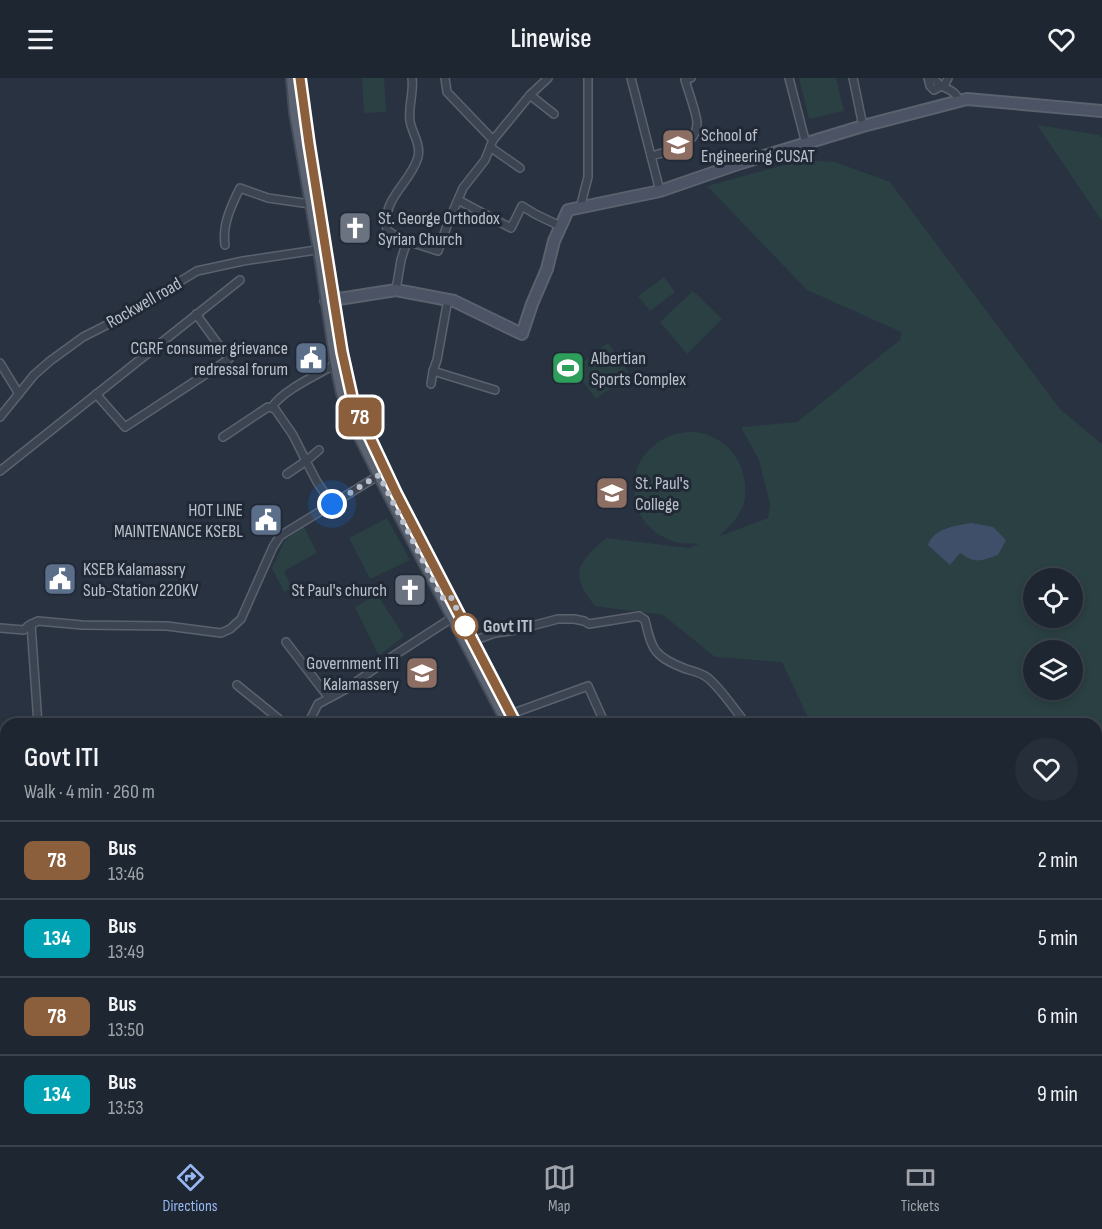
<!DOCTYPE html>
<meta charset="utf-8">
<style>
body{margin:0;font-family:"Sofia Sans Condensed",sans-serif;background:#262e39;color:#f1f3f6;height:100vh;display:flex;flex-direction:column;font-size:22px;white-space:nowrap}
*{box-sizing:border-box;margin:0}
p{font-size:20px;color:#a1a5ab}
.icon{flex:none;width:33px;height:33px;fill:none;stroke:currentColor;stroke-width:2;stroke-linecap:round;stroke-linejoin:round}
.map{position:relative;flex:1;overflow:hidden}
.side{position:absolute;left:0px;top:640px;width:1102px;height:428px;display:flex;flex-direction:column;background:#1e2631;border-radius:18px 18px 0 0;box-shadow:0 3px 9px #0003,0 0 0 2px #3c434d}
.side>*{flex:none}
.badge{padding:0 12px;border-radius:9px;font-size:21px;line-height:39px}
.buttons{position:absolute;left:1023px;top:490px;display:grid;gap:12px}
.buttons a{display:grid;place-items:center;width:60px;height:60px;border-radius:50%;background:#1e2631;box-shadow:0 3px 9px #0003,0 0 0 2px #3c434d;font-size:30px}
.you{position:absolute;width:30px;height:30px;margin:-15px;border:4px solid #fff;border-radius:50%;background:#1a73e8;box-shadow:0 0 0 9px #1a73e833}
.map>.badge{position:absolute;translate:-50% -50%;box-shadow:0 0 0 3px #fff}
.round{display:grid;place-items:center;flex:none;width:63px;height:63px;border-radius:32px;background:#262e39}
.overview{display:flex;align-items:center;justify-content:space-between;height:102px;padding:0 24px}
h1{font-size:28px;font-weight:600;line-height:45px}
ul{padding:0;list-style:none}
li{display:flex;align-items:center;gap:18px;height:78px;padding:0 24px;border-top:2px solid #3c434d}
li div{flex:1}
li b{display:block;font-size:22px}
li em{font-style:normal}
li .badge{min-width:66px;font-weight:700;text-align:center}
header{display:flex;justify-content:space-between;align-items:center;height:78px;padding:0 24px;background:#1e2631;font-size:27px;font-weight:600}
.tabs{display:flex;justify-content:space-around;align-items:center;height:84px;border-top:2px solid #3c434d;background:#1e2631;font-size:16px;color:#a1a5ab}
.tabs a{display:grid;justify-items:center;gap:3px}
.tabs .current{color:#97b7f2}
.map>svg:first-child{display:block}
.green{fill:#2b4043;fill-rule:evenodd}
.water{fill:#404f69}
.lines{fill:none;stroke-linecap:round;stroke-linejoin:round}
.street-casing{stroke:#5a626e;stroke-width:10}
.secondary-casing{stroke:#5a626e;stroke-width:14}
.primary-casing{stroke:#464d5a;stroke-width:14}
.highway-casing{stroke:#474f5b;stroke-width:15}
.street{stroke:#3c4451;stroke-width:7}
.secondary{stroke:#4b5364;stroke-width:10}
.primary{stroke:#5b6371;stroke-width:10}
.highway{stroke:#766c5a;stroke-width:12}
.line-casing{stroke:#fff;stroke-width:14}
.line{stroke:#8b5e3c;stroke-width:9}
.walk{stroke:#b9c0cb;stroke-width:6;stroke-dasharray:0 10.8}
.stop-dot{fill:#fff;stroke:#8b5e3c;stroke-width:3}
.labels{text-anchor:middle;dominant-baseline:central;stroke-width:6;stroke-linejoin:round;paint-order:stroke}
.poi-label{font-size:18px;fill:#b9c0cb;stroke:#212936;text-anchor:start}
.street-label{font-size:18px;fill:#b9c0cb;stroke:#212936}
.stop-label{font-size:18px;font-weight:bold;fill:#b9c0cb;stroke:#212936;text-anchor:start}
</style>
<header><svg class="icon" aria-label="menu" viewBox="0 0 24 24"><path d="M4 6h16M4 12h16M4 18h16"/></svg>Linewise<svg class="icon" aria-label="heart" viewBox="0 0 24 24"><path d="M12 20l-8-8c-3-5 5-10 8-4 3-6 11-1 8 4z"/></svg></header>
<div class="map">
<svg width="1102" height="1067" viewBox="0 0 1102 1067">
<rect width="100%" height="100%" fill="#283241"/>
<!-- green -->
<g class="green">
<path d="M362 0H384L386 34 364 35Z"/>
<path d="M799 0H836L844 33 809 41Z"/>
<path d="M1037 47 1100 57 1102 60V143Z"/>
<path d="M803 82 835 84 890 104 1060 331 1102 366V885H1096V646H811L782 584 715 579 663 537 595 528C568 495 578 485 606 460L689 470 699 466C694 465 687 466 681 465 662 462 643 448 637 429 632 409 633 388 648 373 683 336 741 356 745 407 746 416 745 426 740 434 735 444 727 450 720 458L768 440 770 426 759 382 741 349 797 344 900 262 901 254 807 212 707 108ZM1034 501H1072V540H1034ZM1034 573H1072V612H1034Z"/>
<path d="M664 199 675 214 650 233 638 218Z"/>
<path d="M693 213 722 241 687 276 660 244Z"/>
<path d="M608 265 630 296 596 321 574 291Z"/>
<path d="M387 440 410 482 370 501 349 460Z"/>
<path d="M304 449 317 475 284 493 292 510 284 514 272 490 285 462Z"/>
<path d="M388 510 390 514 380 521 404 558 379 578 355 529Z"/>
<path d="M0 811 6 818V1013L0 1011Z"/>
</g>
<!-- water -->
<path class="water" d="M971 445 993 449 1006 462 998 477C980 483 976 486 960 475L950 487 928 467C934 450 955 448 971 445Z"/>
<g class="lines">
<defs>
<g id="street">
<path d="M445 0 447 14 493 62"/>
<path d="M631 0 660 113"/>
<path d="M789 0 806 66"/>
<path d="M853 0 863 48"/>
<path d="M928 0 930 8 934 12 945 6 948 0"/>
<path d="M934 0C941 13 953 8 959 22"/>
<path d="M530 17 554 36"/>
<path d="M490 69 520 90"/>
<path d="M651 78C669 73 698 68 697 44 696 34 688 12 685 2L691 0"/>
<path d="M458 122 511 150 522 128 535 136 560 148"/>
<path d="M580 130 588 99V0"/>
<path d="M407 163 397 159 387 152C381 120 411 105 418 79 421 66 412 55 410 43 408 29 414 14 412 0"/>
<path d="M225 167C222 147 231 128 240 110L268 120 310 126"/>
<path d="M396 212 401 182 407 163 438 173 448 145 463 110 485 82 493 62 530 17 548 0"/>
<path d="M0 285 19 316"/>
<path d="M433 293 495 312"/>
<path d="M431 306 433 293 437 282 448 221"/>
<path d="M96 316 125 349 229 281 196 236"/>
<path d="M272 329C283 312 317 297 336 286"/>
<path d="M0 339 34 297 50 283 83 259 150 225 169 210 197 193 243 183 323 171"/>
<path d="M223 359 268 329 275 331 293 357 306 383 319 372"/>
<path d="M0 393 240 202"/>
<path d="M287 396 306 383 317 404 332 426"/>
<path d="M31 546 38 646"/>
<path d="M0 550 24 552 28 548 38 543 82 547 167 548 221 555 230 551 241 541 273 469 280 458 381 396"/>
<path d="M473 563 495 555 516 552 558 541H574L584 543 589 546 639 538 645 542C652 573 655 579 686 591 693 593 702 595 708 600 721 611 736 633 746 646"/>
<path d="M286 564 329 620"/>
<path d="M237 607 285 646"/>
<path d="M511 636 588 608 605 646"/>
<path d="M308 646 318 626 346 611 387 582 452 540"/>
<path d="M0 712 6 709"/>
</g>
<g id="secondary">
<path d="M326 223 396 212 454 223 522 256 532 226 547 191 554 163 568 132 660 113 741 85 863 48 967 21 1102 33"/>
<path d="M0 1052 6 1053"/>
<path d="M77 1062 115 1067"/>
<path d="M405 1062 420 1067"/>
<path d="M298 1067 316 1062"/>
</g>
<g id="primary">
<path d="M292 0 295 34 321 183 336 286 342 315 358 355 388 415 508 646"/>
<path d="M300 0 309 66 342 274 352 319 364 347 396 415 516 646"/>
<path d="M692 1062 695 1067"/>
<path d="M703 1062 706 1067"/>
</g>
<g id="highway">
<path d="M980 1062 992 1067"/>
<path d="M822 1067 837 1062"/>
</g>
</defs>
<!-- street casing -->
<use href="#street" class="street-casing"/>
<!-- secondary casing -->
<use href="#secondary" class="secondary-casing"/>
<!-- primary casing -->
<use href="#primary" class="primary-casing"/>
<!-- highway casing -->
<use href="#highway" class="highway-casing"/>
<!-- street -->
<use href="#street" class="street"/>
<!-- secondary -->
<use href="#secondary" class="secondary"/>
<!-- primary -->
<use href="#primary" class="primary"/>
<!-- highway -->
<use href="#highway" class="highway"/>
</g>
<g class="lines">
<defs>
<path id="line" d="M300 0 309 66 342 274 352 319 364 347 396 415 516 646"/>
</defs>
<!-- line casing -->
<use href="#line" class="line-casing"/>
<!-- line -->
<use href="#line" class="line"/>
<!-- walk -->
<path class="walk" d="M332 426 379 397 442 520 450 517 465 548"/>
</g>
<!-- icons -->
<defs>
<symbol id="university-square" viewBox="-11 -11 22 22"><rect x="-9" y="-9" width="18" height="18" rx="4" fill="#8d6e63" stroke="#212936"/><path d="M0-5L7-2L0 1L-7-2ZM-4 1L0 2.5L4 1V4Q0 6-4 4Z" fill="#fff"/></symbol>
<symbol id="church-square" viewBox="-11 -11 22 22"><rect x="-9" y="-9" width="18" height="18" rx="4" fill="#6b7280" stroke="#212936"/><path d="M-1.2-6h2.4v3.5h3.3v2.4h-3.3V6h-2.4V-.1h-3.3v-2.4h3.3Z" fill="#fff"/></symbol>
<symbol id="civic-square" viewBox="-11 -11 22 22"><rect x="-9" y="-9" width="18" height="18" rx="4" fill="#5c6f8a" stroke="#212936"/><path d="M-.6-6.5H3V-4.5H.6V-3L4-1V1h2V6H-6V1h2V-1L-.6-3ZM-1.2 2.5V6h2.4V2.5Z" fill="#fff"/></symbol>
<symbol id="stadium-square" viewBox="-11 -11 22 22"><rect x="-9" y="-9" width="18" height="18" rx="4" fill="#2e9e5b" stroke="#212936"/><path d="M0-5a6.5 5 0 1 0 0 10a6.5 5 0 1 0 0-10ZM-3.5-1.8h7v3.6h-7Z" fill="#fff"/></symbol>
</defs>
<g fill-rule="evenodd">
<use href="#university-square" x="659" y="48" width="38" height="38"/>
<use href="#church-square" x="336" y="131" width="38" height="38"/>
<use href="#civic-square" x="292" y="261" width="38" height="38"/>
<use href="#stadium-square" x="549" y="271" width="38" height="38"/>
<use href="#university-square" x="593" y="396" width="38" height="38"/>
<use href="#civic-square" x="247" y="423" width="38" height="38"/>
<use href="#civic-square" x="41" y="482" width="38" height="38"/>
<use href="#church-square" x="391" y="493" width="38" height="38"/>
<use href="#university-square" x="403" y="576" width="38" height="38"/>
</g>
<!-- markers -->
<circle class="stop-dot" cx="465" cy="548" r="12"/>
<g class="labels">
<!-- poi labels -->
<g class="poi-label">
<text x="701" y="57">School of<tspan x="701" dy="21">Engineering CUSAT</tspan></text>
<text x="378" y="140">St. George Orthodox<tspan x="378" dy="21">Syrian Church</tspan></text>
<text x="288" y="270" text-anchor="end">CGRF consumer grievance<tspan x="288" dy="21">redressal forum</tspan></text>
<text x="591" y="280">Albertian<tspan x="591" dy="21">Sports Complex</tspan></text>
<text x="635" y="405">St. Paul's<tspan x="635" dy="21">College</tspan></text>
<text x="243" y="432" text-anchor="end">HOT LINE<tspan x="243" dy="21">MAINTENANCE KSEBL</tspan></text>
<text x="83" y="491">KSEB Kalamassry<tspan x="83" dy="21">Sub-Station 220KV</tspan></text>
<text x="387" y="512" text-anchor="end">St Paul's church</text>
<text x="399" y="585" text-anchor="end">Government ITI<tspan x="399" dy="21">Kalamassery</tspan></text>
</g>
<!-- street labels -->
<g class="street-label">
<text transform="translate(144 225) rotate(-30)">Rockwell road</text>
</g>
<!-- stop labels -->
<g class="stop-label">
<text x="483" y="548">Govt ITI</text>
</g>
</g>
</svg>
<div class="buttons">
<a><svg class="icon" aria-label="locate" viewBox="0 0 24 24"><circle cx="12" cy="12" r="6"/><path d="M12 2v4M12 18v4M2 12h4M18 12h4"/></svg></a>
<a><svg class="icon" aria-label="layers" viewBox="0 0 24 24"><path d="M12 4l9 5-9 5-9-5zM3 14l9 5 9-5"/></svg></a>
</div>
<div class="you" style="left:332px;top:426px"></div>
<b class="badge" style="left:360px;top:339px;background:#8b5e3c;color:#fff">78</b>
<section class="side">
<div class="overview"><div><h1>Govt ITI</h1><p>Walk · 4 min · 260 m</p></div><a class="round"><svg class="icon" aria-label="heart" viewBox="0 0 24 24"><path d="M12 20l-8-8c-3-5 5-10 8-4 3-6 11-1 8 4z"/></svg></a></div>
<ul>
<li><span class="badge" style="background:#8b5e3c;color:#fff">78</span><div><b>Bus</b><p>13:46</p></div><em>2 min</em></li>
<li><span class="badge" style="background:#00a3b4;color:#fff">134</span><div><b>Bus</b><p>13:49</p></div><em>5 min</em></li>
<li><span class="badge" style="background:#8b5e3c;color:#fff">78</span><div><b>Bus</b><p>13:50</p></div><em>6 min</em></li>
<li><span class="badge" style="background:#00a3b4;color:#fff">134</span><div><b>Bus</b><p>13:53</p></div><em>9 min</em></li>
</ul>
</section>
</div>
<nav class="tabs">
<a class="current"><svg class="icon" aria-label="directions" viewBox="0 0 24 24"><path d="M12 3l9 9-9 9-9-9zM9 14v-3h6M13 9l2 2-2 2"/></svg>Directions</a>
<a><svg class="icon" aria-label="map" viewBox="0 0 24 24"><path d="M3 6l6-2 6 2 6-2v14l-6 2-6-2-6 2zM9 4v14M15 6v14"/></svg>Map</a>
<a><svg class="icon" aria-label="tickets" viewBox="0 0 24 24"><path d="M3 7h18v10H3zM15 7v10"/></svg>Tickets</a>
</nav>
